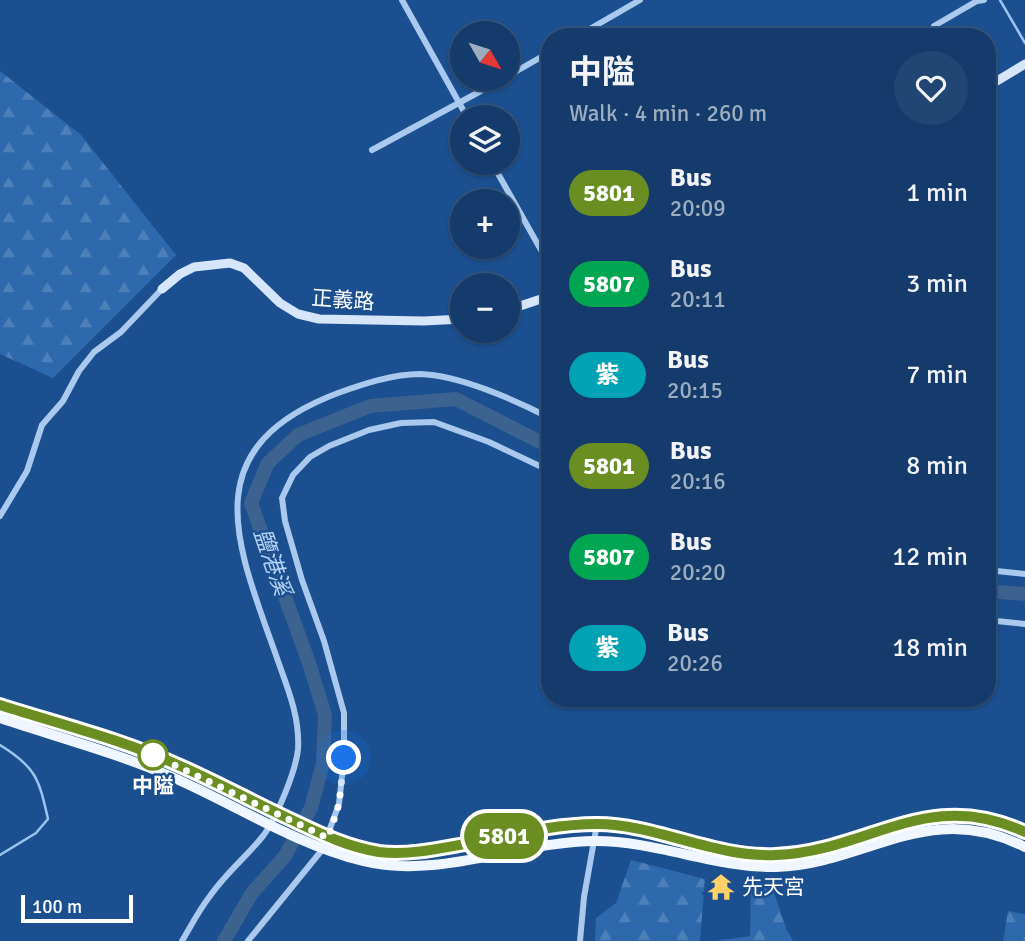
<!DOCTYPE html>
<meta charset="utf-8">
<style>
body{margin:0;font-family:Signika,"Noto Sans TC",sans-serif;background:#214673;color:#f1f3f6;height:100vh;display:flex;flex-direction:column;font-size:26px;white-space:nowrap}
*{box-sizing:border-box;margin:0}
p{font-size:23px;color:#9dadc1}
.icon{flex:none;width:38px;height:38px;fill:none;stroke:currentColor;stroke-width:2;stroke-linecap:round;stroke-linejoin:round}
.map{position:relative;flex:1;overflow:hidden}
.details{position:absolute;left:541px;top:28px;width:455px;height:679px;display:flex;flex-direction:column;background:#143b6b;border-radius:28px;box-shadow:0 2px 5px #0004,0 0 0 2px #33557e}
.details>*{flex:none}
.badge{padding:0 14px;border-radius:23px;font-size:24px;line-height:46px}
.needle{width:46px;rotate:129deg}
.controls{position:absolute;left:450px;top:21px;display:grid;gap:14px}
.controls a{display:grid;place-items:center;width:70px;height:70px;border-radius:50%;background:#143b6b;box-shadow:0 2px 5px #0004,0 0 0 2px #33557e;font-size:35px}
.scale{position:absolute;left:21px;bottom:18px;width:112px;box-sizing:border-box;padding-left:7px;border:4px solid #fff;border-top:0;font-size:19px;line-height:24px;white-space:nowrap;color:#fff;-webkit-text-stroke:5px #1b4f8f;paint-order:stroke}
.you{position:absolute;width:35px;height:35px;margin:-18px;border:5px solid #fff;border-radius:50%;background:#1a73e8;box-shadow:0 0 0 10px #1a73e833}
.map>.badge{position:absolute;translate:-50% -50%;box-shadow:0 0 0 4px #fff}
.round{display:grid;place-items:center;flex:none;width:74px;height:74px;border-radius:37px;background:#214673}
.headline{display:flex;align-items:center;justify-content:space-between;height:119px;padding:0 28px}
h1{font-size:33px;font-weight:700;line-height:52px}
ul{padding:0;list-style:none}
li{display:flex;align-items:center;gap:21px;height:91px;padding:0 28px}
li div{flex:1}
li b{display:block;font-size:26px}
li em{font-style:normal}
li .badge{min-width:77px;font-weight:700;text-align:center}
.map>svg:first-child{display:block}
.forest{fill:url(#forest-firs)}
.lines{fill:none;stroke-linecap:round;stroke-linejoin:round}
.stream{stroke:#9cc4f0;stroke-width:2.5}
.river{stroke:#3c6290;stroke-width:14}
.street{stroke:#a9c9ee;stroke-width:6}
.secondary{stroke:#d6e6fa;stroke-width:9}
.primary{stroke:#f0f6ff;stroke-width:10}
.line-casing{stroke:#fff;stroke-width:16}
.line{stroke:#6b8e23;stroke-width:10}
.walk{stroke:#fff;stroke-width:7;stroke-dasharray:0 12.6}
.stop-dot{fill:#fff;stroke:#6b8e23;stroke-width:3.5}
.labels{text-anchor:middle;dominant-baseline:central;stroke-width:5;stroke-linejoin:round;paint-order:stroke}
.street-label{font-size:21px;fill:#fff;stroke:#1b4f8f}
.stop-label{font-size:21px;font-weight:bold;fill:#fff;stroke:#1b4f8f}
.poi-label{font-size:21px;fill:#fff;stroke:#1b4f8f;text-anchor:start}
.water-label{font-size:23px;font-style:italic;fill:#b5d3f5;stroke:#1b4f8f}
</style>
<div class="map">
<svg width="1025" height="941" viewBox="0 0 1025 941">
<defs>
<pattern id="forest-firs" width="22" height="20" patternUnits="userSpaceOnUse" patternTransform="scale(1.75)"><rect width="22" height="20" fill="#2e69ad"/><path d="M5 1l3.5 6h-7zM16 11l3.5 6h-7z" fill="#4d80b9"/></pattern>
</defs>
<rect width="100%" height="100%" fill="#1b4f8f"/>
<!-- forest -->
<g class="forest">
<path d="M0 71 81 135 176 255 53 378 0 354Z"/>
<path d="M631 860 705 879 700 941H595L596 918 616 903Z"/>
<path d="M771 884 786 928 793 941H715L750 936 751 893Z"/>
<path d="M1008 911 1025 914V941H1003Z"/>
</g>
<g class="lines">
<!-- stream -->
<g class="stream">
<path d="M1000 0 1025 43"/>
<path d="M0 745C36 767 39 779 48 819L36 833 0 855"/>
</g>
<!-- river -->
<g class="river">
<path d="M987 591 1025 594"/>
<path d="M224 941 252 893 285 856 311 808 323 763 325 715 309 663 251 503 268 463 298 435 370 406 456 399 550 447"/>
</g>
<!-- street -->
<g class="street">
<path d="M402 0 467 117"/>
<path d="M934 26 977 1 984 0"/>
<path d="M576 37 640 0"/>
<path d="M508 76 550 52"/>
<path d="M372 150 503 79"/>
<path d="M492 163 550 266"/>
<path d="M0 516 27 471 42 425 63 401 79 371 94 352 121 332 162 289"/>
<path d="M987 570 1025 574"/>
<path d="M987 620 1025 624"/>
<path d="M182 941C191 926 199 910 210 896 225 874 246 857 263 836 276 819 296 771 298 749 300 718 288 689 278 661 238 547 190 449 338 393 363 384 393 374 420 374 459 375 515 400 550 418"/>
<path d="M248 941 322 850 339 804 344 758V713L324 641 302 580 285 521 282 498 293 475 310 457 329 446 369 430 401 423 434 422 489 442 550 471"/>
<path d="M580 941 584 897 597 824"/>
</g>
<!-- secondary -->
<g class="secondary">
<path d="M987 87 1025 64"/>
<path d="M162 289 180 274 194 267 230 263 244 268 280 303 298 314 319 319 424 321 462 319"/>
<path d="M508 310 550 296"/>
</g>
<!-- primary -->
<g class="primary">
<path d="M0 705C59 724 121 739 178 765 215 782 252 801 289 819 318 833 347 847 379 852 406 856 432 850 459 845 503 836 551 824 597 824 657 824 715 858 776 855 870 851 927 786 1025 832"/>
<path d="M0 718C57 737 117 753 172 777 236 805 295 844 363 861 438 880 520 841 596 841 657 841 715 868 776 867 868 864 928 798 1025 847"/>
</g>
</g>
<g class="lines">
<defs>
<path id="line" d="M0 705C59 724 121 739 178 765 217 782 255 803 294 821 321 834 348 847 379 852 406 855 432 850 459 845 503 837 551 824 597 824 656 824 715 858 776 855 870 851 927 786 1025 832"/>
</defs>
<!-- line casing -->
<use href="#line" class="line-casing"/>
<!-- line -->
<use href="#line" class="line"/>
<!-- walk -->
<path class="walk" d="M153 755 147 752 328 838 339 804 344 758"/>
</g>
<!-- icons -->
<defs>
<symbol id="temple-bare" viewBox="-9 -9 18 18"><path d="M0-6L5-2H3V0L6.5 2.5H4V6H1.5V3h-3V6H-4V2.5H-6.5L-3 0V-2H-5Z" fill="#ffd166" stroke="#1b4f8f" stroke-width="2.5" paint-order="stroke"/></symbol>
</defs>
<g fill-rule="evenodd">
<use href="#temple-bare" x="702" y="868" width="38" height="38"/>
</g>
<!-- markers -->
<circle class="stop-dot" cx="153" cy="755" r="14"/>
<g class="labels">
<!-- street labels -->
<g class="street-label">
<text transform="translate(343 300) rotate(4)">正義路</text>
</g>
<!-- stop labels -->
<g class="stop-label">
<text x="153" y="786">中隘</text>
</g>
<!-- poi labels -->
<g class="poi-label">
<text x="742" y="887">先天宮</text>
</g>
<!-- water labels -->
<g class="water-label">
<text transform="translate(272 562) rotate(71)">鹽港溪</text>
</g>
</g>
</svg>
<div class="controls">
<a><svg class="needle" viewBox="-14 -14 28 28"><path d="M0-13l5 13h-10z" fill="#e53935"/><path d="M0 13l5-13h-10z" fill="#9dadc1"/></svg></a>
<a><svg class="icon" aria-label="layers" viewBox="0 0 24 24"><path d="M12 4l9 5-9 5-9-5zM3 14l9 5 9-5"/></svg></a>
<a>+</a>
<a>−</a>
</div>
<div class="scale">100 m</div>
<div class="you" style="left:344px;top:758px"></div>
<b class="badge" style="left:504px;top:836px;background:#6b8e23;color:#fff">5801</b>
<section class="details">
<div class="headline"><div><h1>中隘</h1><p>Walk · 4 min · 260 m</p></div><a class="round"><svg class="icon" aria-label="heart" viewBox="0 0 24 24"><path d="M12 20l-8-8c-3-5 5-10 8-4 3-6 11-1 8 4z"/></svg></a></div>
<ul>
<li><span class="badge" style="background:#6b8e23;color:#fff">5801</span><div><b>Bus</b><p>20:09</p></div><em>1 min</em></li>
<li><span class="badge" style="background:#00a651;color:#fff">5807</span><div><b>Bus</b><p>20:11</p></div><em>3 min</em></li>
<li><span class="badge" style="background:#00a3b4;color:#fff">紫</span><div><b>Bus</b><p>20:15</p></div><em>7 min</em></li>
<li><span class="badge" style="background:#6b8e23;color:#fff">5801</span><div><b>Bus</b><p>20:16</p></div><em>8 min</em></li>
<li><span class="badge" style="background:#00a651;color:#fff">5807</span><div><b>Bus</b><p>20:20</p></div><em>12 min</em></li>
<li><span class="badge" style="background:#00a3b4;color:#fff">紫</span><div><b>Bus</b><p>20:26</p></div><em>18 min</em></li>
</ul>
</section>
</div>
